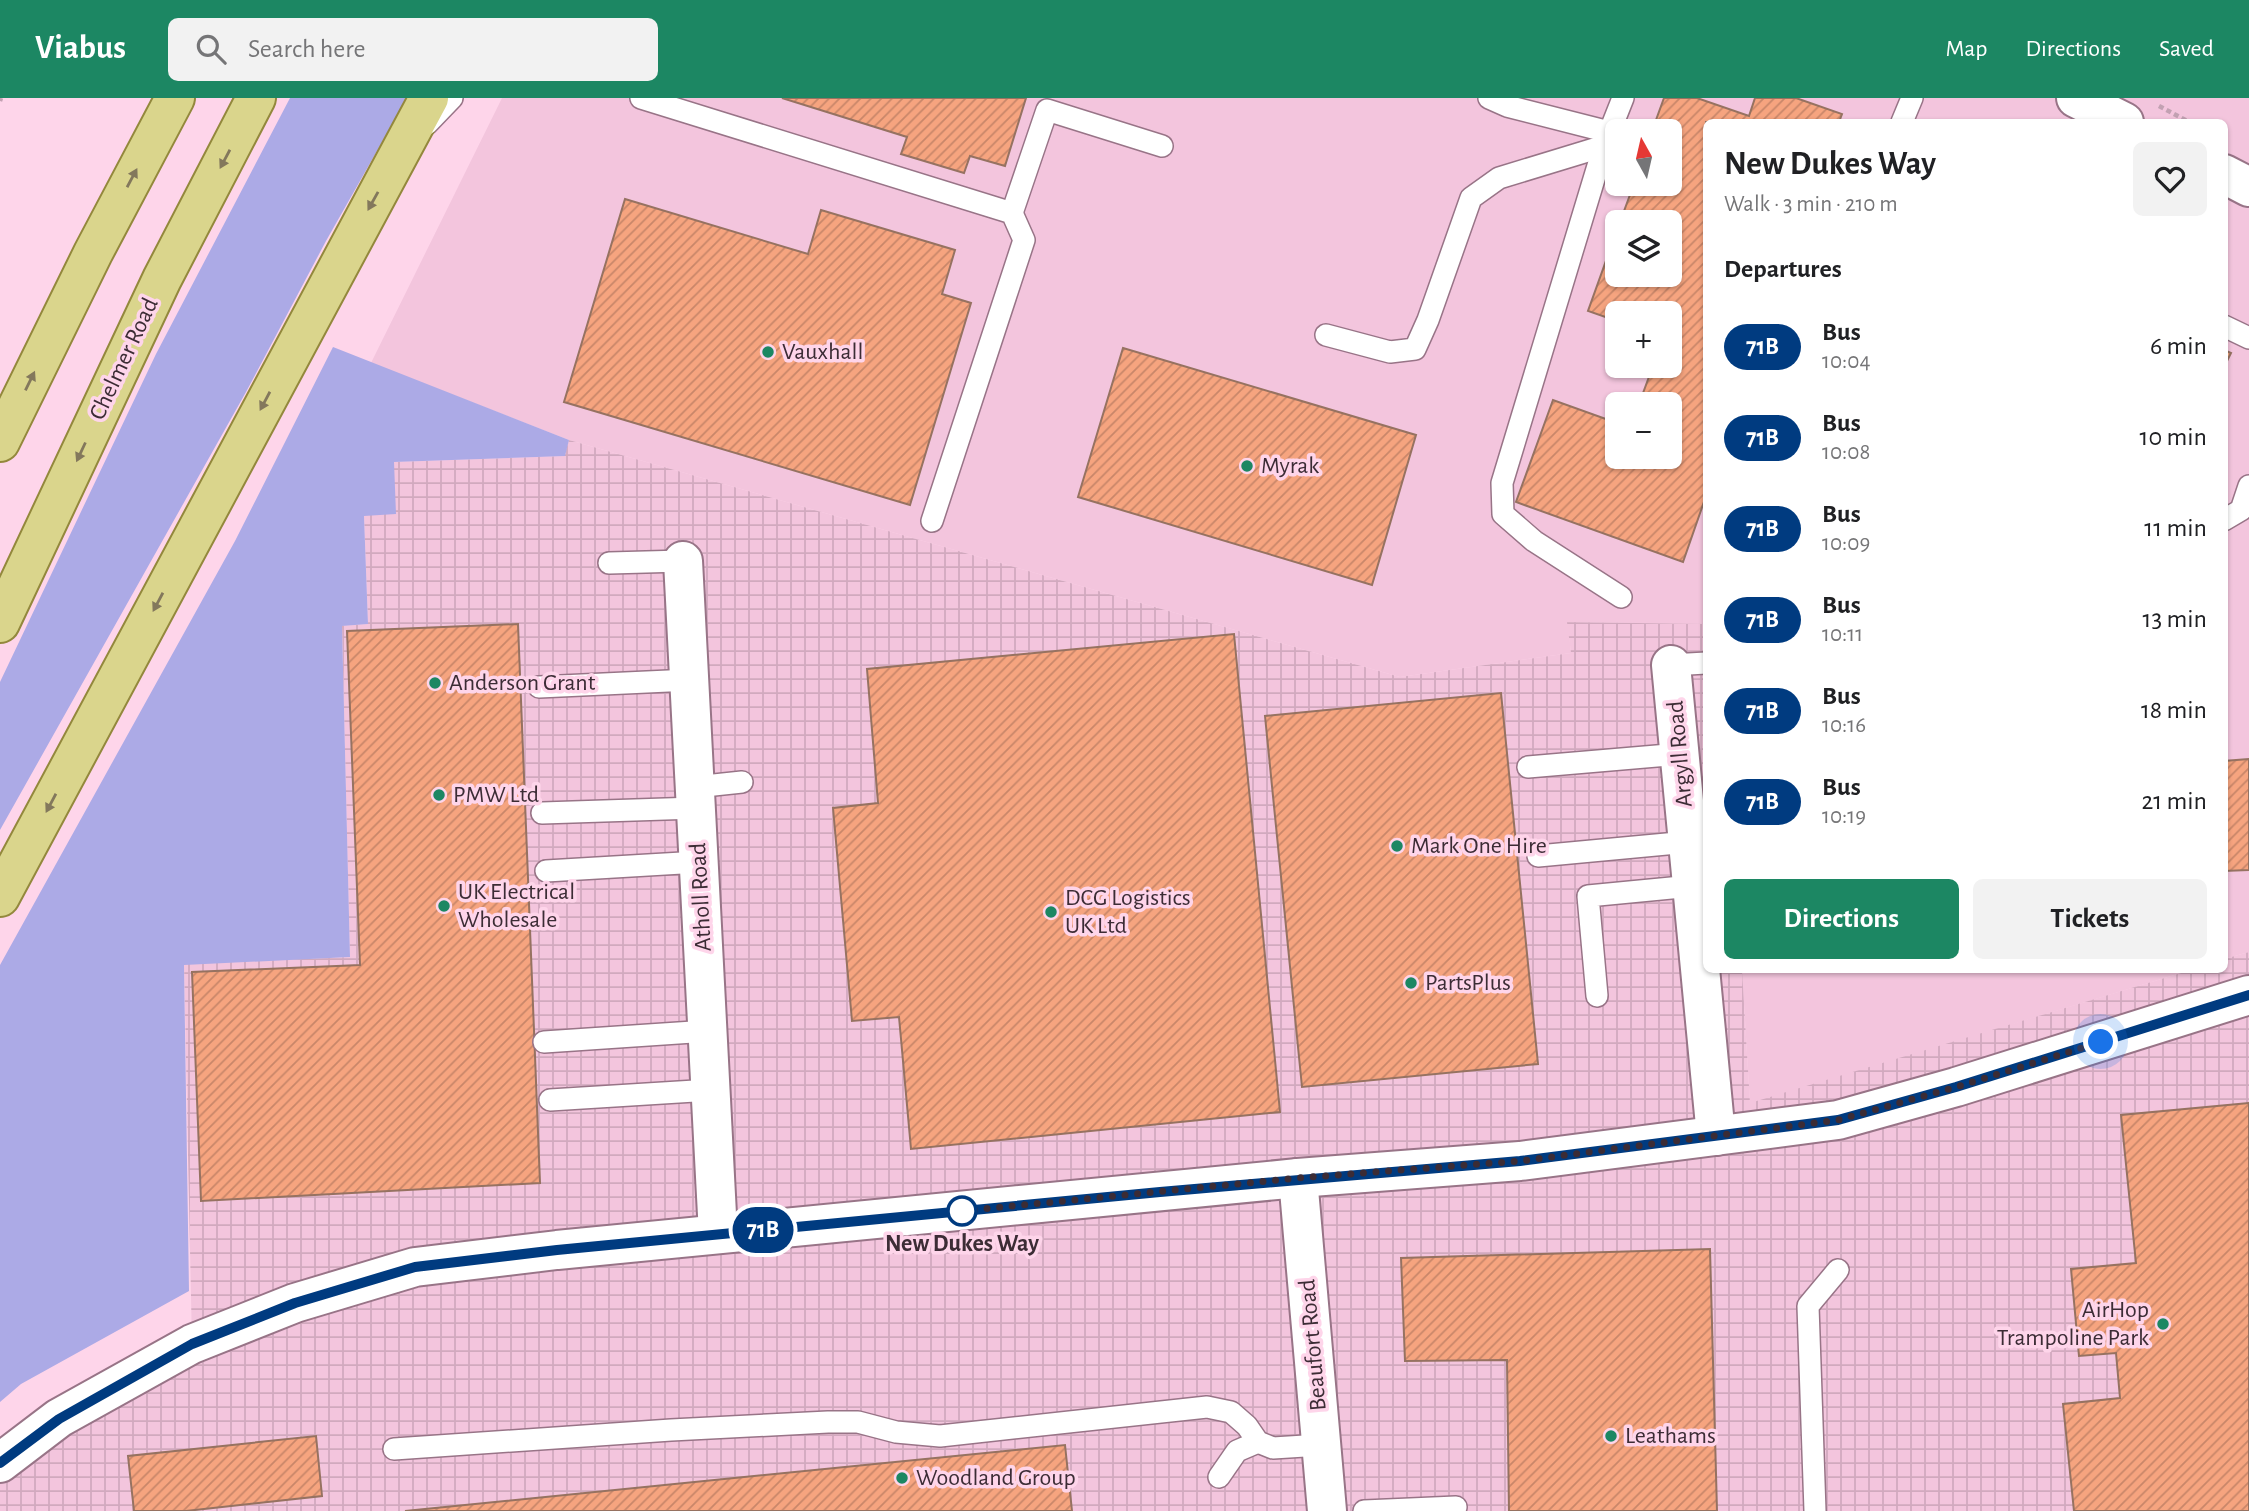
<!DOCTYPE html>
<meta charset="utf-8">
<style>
body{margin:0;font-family:"Alegreya Sans",sans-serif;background:#f2f2f2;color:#202124;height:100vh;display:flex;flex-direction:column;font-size:26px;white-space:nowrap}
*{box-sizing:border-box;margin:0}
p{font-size:23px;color:#757577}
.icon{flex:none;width:38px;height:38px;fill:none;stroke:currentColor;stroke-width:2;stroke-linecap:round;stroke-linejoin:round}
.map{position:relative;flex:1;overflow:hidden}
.side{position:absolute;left:1703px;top:21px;width:525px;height:854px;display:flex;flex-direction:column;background:#fff;border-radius:10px;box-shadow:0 2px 5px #0004}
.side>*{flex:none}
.badge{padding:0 14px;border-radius:23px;font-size:24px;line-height:46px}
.needle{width:46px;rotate:352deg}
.buttons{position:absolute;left:1605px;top:21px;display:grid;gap:14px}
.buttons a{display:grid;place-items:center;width:77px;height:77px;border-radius:10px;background:#fff;box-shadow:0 2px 5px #0004;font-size:35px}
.you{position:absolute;width:35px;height:35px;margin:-18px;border:5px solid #fff;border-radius:50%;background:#1a73e8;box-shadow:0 0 0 10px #1a73e833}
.map>.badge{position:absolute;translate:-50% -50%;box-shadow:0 0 0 4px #fff}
h2{padding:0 21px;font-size:26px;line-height:63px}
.round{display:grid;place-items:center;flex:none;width:74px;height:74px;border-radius:10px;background:#f2f2f2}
.summary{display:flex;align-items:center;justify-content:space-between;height:119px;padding:0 21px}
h1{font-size:33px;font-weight:600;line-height:52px}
.primary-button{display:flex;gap:14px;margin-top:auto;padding:14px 21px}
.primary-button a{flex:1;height:80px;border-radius:10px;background:#1c8763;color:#fff;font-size:28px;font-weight:600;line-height:80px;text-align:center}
.primary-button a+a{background:#f2f2f2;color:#202124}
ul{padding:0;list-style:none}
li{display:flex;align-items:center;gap:21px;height:91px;padding:0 21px}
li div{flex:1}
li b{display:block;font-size:26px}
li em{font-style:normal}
li .badge{min-width:77px;font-weight:700;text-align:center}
header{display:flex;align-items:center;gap:42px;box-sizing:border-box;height:98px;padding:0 35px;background:#1c8763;color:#fff}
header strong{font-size:33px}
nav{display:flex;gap:38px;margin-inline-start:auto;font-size:24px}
.search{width:490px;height:63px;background:#f2f2f2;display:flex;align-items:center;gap:18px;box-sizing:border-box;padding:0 24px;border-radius:10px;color:#757577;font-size:26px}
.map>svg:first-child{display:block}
.built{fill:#f3c5dd;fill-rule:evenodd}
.industrial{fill:url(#industrial-grid)}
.grass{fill:#acaae6}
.building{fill:url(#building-hatch);stroke:#967261;stroke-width:2}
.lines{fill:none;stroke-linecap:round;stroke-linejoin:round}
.service-casing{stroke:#987487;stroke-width:24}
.minor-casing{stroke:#987487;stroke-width:42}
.tertiary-casing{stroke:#987487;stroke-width:42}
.primary-casing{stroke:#93883c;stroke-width:42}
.path{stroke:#c2a1b2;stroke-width:4.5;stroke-dasharray:5 3.5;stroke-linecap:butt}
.service{stroke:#fff;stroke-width:21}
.minor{stroke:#fff;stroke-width:38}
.tertiary{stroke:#fff;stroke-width:38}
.primary{stroke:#dad58c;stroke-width:38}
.oneway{fill:#83785c}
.line-casing{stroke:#fff;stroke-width:16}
.line{stroke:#003b80;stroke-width:10}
.walk{stroke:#3c2c35;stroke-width:7;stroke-dasharray:0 12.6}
.poi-dot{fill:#1c8763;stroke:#fed5ea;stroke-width:2.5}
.stop-dot{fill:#fff;stroke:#003b80;stroke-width:3.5}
.labels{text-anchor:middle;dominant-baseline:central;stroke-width:7;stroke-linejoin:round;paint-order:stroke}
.poi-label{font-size:24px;fill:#3c2c35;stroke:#fed5ea;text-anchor:start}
.street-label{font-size:24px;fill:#3c2c35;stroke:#fed5ea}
.stop-label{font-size:24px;font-weight:bold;fill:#3c2c35;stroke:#fed5ea}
</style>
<header>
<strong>Viabus</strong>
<div class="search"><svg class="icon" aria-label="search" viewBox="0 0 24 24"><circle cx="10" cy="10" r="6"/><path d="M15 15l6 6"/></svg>Search here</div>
<nav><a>Map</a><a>Directions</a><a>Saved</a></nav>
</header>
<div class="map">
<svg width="2249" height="1413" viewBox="0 0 2249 1413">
<defs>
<pattern id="industrial-grid" width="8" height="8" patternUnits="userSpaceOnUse" patternTransform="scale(1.75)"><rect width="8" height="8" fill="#f3c5dd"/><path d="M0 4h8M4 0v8" fill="none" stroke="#d1a9be"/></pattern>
<pattern id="building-hatch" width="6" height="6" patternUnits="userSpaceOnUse" patternTransform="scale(1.75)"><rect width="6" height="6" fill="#f6a47f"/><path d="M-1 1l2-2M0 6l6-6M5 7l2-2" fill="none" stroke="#c88669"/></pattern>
</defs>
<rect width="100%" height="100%" fill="#fed5ea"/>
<!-- built -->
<g class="built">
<path d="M502 0H2249V854L2224 861V24H1706V526L1568 524 1571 555 1400 579 569 342 371 265ZM1617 33H1670V86H1617ZM1617 124H1670V177H1617ZM1617 215H1670V268H1617ZM1617 306H1670V359H1617Z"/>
<path d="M1742 872H2191L1750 1006Z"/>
</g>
<!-- industrial -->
<path class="industrial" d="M569 342 1400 579 1571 555 1567 524 1706 526V872H1742L1750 1005 2191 872H2224V861L2249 854V1413H0V1365L192 1246 184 866 350 859 342 528 368 526 364 417 394 364 564 358Z"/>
<!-- grass -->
<g class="grass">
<path d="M290 0H407L326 143 246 294 0 732V584L156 256Z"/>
<path d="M333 249 569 342 565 358 394 364 396 416 364 418 368 526 342 528 350 859 184 867 189 1193 21 1286 0 1304V867L235 443Z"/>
</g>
<!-- building -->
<g class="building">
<path d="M782 0H1026L1005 68 970 58 964 75 901 56 907 39Z"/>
<path d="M1664 0H1697L1749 18 1755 0H1796L1842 16 1839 24H1706V398L1683 464 1516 404 1553 302 1617 325V359H1670V306H1639L1653 268H1670V215H1617V223L1588 213 1617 132V177H1670V124H1620L1634 86H1670V33H1652Z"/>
<path d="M625 101 808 156 821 112 955 152 942 196 971 205 910 407 564 304Z"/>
<path d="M1123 250 1416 337 1372 487 1078 399Z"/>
<path d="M2224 252 2231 255 2224 269Z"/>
<path d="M518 526 540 1085 201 1103 192 874 360 867 347 533Z"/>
<path d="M1234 536 1280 1014 911 1051 899 919 852 923 833 710 878 705 867 571Z"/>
<path d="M1501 595 1538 966 1302 989 1265 618Z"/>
<path d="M2249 661V772L2224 773V663Z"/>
<path d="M2249 1005V1413H2074L2063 1306 2120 1300 2116 1255 2079 1258 2071 1171 2136 1165 2121 1017Z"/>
<path d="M1710 1151 1717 1413H1509L1507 1262 1405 1263 1401 1160Z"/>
<path d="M316 1338 322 1398 186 1413H134L128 1358Z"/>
<path d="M1065 1347 1072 1413H405Z"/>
</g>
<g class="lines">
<defs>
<g id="service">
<path d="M641 0 1012 115 1024 142 932 423"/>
<path d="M1489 0 1507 8 1609 34"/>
<path d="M1902 24 1912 0"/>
<path d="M427 26 452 0"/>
<path d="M1012 115 1047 12 1162 48"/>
<path d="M2224 228 2249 240"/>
<path d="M1326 237 1390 254 1415 251 1428 222 1471 100 1499 80 1604 48"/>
<path d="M2224 422 2241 412 2249 388"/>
<path d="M609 465 683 463"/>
<path d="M1621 499 1534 443 1503 416 1502 385 1604 48 1623 0"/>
<path d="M1671 567 1706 565"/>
<path d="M539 589 690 582"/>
<path d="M1528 669 1680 656"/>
<path d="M695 689 742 684"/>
<path d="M542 715 696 710"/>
<path d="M1538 758 1688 744"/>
<path d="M546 773 699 764"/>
<path d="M1597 898 1588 798 1692 788"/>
<path d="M544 944 708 933"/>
<path d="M550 1002 711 992"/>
<path d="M394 1351 671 1332 828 1324H858L896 1334 940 1338 1207 1309 1231 1314 1247 1328 1258 1344 1273 1350 1321 1347"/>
<path d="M1219 1379 1237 1353 1258 1344"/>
<path d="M1364 1413 1456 1409"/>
<path d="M1815 1413 1808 1208 1838 1172"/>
</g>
<g id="minor">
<path d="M683 463 718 1136"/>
<path d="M1671 567 1716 1038"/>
<path d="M1298 1080 1327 1413"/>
<path d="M0 1365 59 1320 192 1246 295 1205 415 1169 557 1152 1298 1080 1520 1063 1838 1022 1956 989 2249 897"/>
</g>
<g id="tertiary">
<path d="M2076 0 2124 24"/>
<path d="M2224 76 2249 89"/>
</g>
<g id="primary">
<path d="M0 344 93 155 175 0"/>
<path d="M0 525 162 181 256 0"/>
<path d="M0 799 429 0"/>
</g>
</defs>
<!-- service casing -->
<use href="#service" class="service-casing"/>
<!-- minor casing -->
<use href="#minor" class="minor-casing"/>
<!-- tertiary casing -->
<use href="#tertiary" class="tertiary-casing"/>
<!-- primary casing -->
<use href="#primary" class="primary-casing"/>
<!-- path -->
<g class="path">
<path d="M0 3 1 0"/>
<path d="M2159 8 2189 24"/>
</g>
<!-- service -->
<use href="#service" class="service"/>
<!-- minor -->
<use href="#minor" class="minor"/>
<!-- tertiary -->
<use href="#tertiary" class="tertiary"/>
<!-- primary -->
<use href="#primary" class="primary"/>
</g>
<!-- one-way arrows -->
<defs><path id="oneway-solid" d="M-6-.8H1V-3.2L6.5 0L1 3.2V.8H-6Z" transform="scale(1.75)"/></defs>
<g class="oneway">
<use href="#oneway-solid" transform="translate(225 61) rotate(118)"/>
<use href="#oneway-solid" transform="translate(132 80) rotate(-62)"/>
<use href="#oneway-solid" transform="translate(373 103) rotate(119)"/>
<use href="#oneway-solid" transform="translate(30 283) rotate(-64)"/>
<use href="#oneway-solid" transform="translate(265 303) rotate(118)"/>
<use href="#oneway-solid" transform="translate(81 354) rotate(115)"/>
<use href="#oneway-solid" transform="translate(158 504) rotate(118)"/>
<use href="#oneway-solid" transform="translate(51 705) rotate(118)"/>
</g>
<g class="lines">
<defs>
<path id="line" d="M0 1365 59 1321 192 1246 295 1205 415 1169 557 1152 1160 1094 1520 1063 1838 1022 1956 989 2249 897"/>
</defs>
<!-- line casing -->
<use href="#line" class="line-casing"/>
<!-- line -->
<use href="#line" class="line"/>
<!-- walk -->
<path class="walk" d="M962 1113 1298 1080 1520 1063 1838 1022 1956 989 2101 944"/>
</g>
<!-- markers -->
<g class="poi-dot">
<circle cx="768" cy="254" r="7"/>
<circle cx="1247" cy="368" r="7"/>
<circle cx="435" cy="585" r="7"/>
<circle cx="439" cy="697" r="7"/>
<circle cx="1397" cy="748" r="7"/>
<circle cx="444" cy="808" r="7"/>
<circle cx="1051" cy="814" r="7"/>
<circle cx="1411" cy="885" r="7"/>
<circle cx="2163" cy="1226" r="7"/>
<circle cx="1611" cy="1338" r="7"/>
<circle cx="902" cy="1380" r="7"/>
</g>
<circle class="stop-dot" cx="962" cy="1113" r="14"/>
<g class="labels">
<!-- poi labels -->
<g class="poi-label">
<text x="782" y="254">Vauxhall</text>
<text x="1261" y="368">Myrak</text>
<text x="449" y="585">Anderson Grant</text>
<text x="453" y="697">PMW Ltd</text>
<text x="1411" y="748">Mark One Hire</text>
<text x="458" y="794">UK Electrical<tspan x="458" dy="28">Wholesale</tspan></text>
<text x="1065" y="800">DCG Logistics<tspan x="1065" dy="28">UK Ltd</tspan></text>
<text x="1425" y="885">PartsPlus</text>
<text x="2149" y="1212" text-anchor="end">AirHop<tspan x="2149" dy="28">Trampoline Park</tspan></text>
<text x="1625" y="1338">Leathams</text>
<text x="916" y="1380">Woodland Group</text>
</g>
<!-- street labels -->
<g class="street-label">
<text transform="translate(124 261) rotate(-65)">Chelmer Road</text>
<text transform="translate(1680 656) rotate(-95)">Argyll Road</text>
<text transform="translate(701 799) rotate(-93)">Atholl Road</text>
<text transform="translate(1313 1247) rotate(-95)">Beaufort Road</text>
</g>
<!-- stop labels -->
<g class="stop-label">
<text x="962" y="1146">New Dukes Way</text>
</g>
</g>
</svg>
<div class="buttons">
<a><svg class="needle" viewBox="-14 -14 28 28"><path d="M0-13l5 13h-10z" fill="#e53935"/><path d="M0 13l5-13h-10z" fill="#757577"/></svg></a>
<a><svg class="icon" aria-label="layers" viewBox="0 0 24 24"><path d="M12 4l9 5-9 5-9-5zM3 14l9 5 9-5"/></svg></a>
<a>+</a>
<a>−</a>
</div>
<div class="you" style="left:2101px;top:944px"></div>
<b class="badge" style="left:763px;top:1132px;background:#003b80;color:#fff">71B</b>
<section class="side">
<div class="summary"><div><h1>New Dukes Way</h1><p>Walk · 3 min · 210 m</p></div><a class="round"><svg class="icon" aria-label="heart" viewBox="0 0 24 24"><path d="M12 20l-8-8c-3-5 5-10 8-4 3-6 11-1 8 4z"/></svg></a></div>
<h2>Departures</h2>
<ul>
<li><span class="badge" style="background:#003b80;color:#fff">71B</span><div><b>Bus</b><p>10:04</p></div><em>6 min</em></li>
<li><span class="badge" style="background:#003b80;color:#fff">71B</span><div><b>Bus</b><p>10:08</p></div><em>10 min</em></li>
<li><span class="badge" style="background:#003b80;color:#fff">71B</span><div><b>Bus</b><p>10:09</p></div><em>11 min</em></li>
<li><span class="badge" style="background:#003b80;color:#fff">71B</span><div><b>Bus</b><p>10:11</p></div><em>13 min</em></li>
<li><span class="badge" style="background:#003b80;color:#fff">71B</span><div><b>Bus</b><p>10:16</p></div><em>18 min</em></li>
<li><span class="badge" style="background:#003b80;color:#fff">71B</span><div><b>Bus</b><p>10:19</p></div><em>21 min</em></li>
</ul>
<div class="primary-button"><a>Directions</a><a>Tickets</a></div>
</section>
</div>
